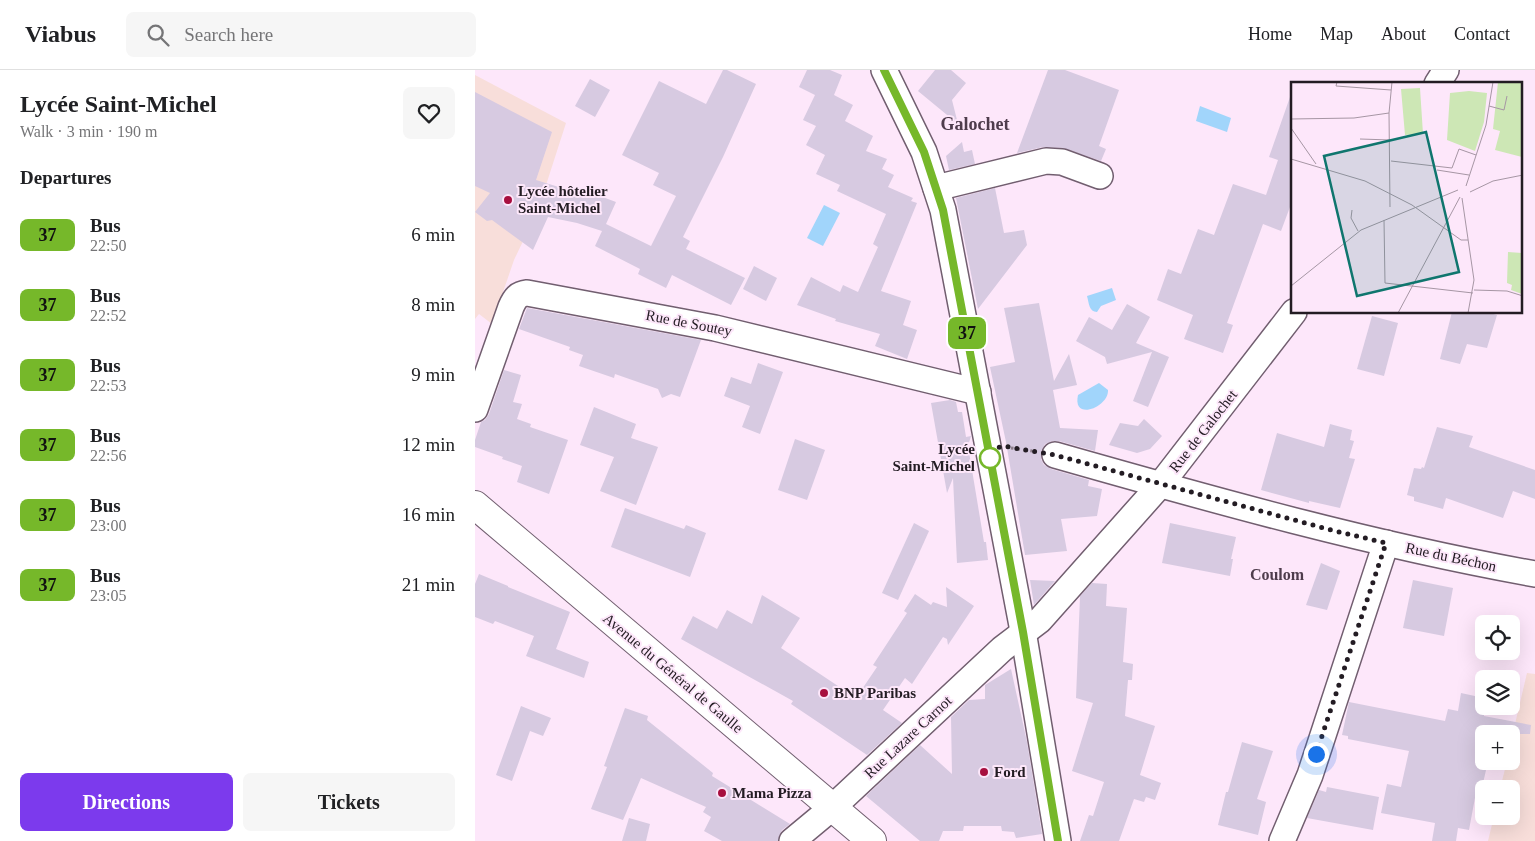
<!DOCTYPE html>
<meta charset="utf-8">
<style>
body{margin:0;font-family:Georgia,serif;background:#f6f6f6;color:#202124;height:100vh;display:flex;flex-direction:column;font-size:19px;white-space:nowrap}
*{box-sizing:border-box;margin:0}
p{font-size:16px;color:#757577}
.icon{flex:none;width:28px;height:28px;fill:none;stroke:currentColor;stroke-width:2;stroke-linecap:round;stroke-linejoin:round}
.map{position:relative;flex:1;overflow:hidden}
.sheet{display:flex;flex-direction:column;background:#fff;width:475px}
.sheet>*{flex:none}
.badge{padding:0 10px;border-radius:8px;font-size:18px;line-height:32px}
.fabs{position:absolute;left:1000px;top:545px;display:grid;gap:10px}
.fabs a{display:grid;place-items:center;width:45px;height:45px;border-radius:8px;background:#fff;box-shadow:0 5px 20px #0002;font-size:25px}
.you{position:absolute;width:25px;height:25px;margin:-12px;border:4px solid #fff;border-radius:50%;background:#1a73e8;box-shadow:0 0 0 8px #1a73e833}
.map>.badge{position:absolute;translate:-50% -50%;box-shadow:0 0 0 2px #fff}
h2{padding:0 20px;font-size:19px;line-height:45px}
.round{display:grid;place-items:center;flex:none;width:52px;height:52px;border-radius:8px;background:#f6f6f6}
.headline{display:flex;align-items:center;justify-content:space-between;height:85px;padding:0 20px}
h1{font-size:24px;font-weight:600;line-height:38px}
.cta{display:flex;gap:10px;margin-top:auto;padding:10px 20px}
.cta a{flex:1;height:58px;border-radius:8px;background:#7c3aed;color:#fff;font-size:20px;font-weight:600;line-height:58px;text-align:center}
.cta a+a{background:#f6f6f6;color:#202124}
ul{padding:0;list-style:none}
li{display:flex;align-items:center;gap:15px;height:70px;padding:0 20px}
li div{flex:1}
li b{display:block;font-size:19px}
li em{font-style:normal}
li .badge{min-width:55px;font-weight:700;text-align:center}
header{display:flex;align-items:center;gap:30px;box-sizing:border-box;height:70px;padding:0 25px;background:#fff;border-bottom:1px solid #e0e0e0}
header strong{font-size:24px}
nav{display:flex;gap:28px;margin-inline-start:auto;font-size:18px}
.search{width:350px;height:45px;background:#f6f6f6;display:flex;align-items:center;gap:12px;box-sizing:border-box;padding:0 18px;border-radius:8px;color:#757577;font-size:19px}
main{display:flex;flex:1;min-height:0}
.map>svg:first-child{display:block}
.education{fill:#f8deda}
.water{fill:#a1d5fb}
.building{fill:#d7cae1}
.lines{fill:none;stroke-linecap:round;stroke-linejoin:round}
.minor-casing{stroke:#715e6f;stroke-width:28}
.major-casing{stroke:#715e6f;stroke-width:30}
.path{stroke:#8c7e8a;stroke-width:3;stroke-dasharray:2.5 4;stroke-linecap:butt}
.minor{stroke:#fff;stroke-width:25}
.major{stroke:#fff;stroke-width:28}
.line-casing{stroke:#fff;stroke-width:11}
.line{stroke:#76b82a;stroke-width:8}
.walk{stroke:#231c23;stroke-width:5;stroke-dasharray:0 9}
.poi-dot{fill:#a70f3f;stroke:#fde7fa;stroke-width:2}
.stop-dot{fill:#fff;stroke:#76b82a;stroke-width:2.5}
.labels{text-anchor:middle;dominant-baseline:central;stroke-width:4;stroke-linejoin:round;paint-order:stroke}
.poi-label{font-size:15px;font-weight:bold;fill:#231c23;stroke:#fde7fa;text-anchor:start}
.street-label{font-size:15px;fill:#231c23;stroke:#fde7fa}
.stop-label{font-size:15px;font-weight:bold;fill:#231c23;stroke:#fde7fa;text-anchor:end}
.neighbourhood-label{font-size:16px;font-weight:bold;fill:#4e3c4c;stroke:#fde7fa}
.quarter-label{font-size:18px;font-weight:bold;fill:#4e3c4c;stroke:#fde7fa}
.inset-road{fill:none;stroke:#a696a4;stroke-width:1}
.view{fill:#0f766e;fill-opacity:0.15;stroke:#0f766e;stroke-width:2.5}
.inset-edge{fill:none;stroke:#231c23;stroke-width:2.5}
</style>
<header>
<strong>Viabus</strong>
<div class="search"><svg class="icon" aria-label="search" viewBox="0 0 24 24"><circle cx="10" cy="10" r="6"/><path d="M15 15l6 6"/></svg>Search here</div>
<nav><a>Home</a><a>Map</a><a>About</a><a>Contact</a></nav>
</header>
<main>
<section class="sheet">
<div class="headline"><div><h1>Lycée Saint-Michel</h1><p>Walk · 3 min · 190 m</p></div><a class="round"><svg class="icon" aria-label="heart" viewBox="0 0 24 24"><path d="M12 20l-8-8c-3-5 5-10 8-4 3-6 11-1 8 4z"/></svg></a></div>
<h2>Departures</h2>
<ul>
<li><span class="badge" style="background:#76b82a;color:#111">37</span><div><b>Bus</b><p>22:50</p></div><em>6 min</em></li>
<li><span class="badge" style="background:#76b82a;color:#111">37</span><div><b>Bus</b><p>22:52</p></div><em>8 min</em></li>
<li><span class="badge" style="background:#76b82a;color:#111">37</span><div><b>Bus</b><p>22:53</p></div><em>9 min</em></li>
<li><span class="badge" style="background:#76b82a;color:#111">37</span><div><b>Bus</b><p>22:56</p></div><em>12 min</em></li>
<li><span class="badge" style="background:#76b82a;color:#111">37</span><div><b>Bus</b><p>23:00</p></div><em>16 min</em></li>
<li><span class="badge" style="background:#76b82a;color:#111">37</span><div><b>Bus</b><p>23:05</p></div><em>21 min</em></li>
</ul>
<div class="cta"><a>Directions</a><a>Tickets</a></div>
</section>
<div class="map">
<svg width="1060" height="771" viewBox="0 0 1060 771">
<rect width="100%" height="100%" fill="#fde7fa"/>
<!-- education -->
<g class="education">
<path d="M0 5 91 53 63 140 39 190 17 254 4 244 0 249Z"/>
<path d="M1052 603 1060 604V771H1013L1019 746H1036V719H1025L1032 691H1036V671Z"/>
</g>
<!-- water -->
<g class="water">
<path d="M725 36 756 48 752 62 721 51Z"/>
<path d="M349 135 365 143 348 176 332 168Z"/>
<path d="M637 218 641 230 626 236 622 242C614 242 614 233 612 226Z"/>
<path d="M624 313 633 320C634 337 597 352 603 325Z"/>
</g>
<!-- building -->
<g class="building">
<path d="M248 0H252L281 14 248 87 208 167 215 171 211 179 270 208 256 235 197 205 191 218 163 204 165 199 120 176 127 161 102 153 73 147 58 180 17 150 12 151 0 142 15 123 0 116V22L77 62 61 110 113 126 114 122 141 132 131 154 176 176 201 126 178 115 184 103 147 85 184 11 231 34Z"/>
<path d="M332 0H355L367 5 359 25 378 35 370 51 398 66 391 81 412 89 407 99 419 105 413 117 438 128 436 131 442 133 406 221 436 231 428 255 442 260 432 289 400 276 405 264 360 251 361 249 322 235 336 207 365 222 368 215 383 222 403 177 398 174 411 144 362 121 365 115 341 104 350 85 331 75 341 56 328 50 340 25 324 17Z"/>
<path d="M460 0H476L491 13 477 30 483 54 443 21Z"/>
<path d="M573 0H590L644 20 624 76 631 79 626 91 588 78 568 77 542 83Z"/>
<path d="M115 9 135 20 120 47 100 36Z"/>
<path d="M815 27 818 28V129L806 161 788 154 752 253 758 255 748 283 709 269 718 245 682 230 693 199 706 204 723 159 739 165 758 114 791 125 803 90 794 87Z"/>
<path d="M487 72 489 82 497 80 500 94 474 100 471 86Z"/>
<path d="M520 118 529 163 549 160 552 175 503 239 481 128Z"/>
<path d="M279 196 302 208 291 231 268 219Z"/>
<path d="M564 233 579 311 594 284 602 315 578 320 585 358 623 360 620 381 584 371H577L570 374 566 381V389L569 395 576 399 614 410 613 416 627 419 622 446 586 449 592 481 550 485 531 372 515 297 540 292 529 238Z"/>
<path d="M652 234 675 247 661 273 694 287 673 337 658 331 677 282 632 294 630 287 601 271 614 247 637 260Z"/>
<path d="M52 238 226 270 205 327 196 324 187 328 183 319 140 304 139 308 104 296 108 285 94 280 95 277 44 259Z"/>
<path d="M977 242H1011L1022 245 1012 278 992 274 985 294 965 289Z"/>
<path d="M897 246 923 253 909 306 882 299Z"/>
<path d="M283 293 308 302 285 364 267 357 275 336 249 326 256 307 276 314Z"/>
<path d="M29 300 46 305 38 332 47 334 42 349 56 354 55 357 93 370 74 424 42 412 47 396 27 389 28 387 0 377V370L6 352 10 350 14 344Z"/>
<path d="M475 330 481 332 483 342H487L491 367 496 366 493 376 509 472H511L513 490 482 493 478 408 472 423 456 333Z"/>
<path d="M119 337 161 354 156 368 183 377 161 435 125 421 139 387 105 375Z"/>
<path d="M669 349 687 366 675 379 662 383 634 375 645 353 663 356Z"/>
<path d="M855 354 877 360 875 370 879 371 874 388 880 389 865 438 834 431V433L786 420 802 363 849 377Z"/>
<path d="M962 357 998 366 994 377 1060 400V429L1038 421 1028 448 971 428 968 439 939 431V427L932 425 939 398 946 399 947 397 949 398Z"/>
<path d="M320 369 350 380 332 430 303 420Z"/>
<path d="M150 438 209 459 211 455 231 463 215 507 136 477Z"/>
<path d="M439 453 454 461 423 530 407 523Z"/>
<path d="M695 453 761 467 756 489H758L755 506 687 493Z"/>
<path d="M846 493 865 501 852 540 831 535Z"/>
<path d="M4 504 33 516V517L95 542 81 579 114 592 109 608 51 586 59 566 20 551 18 554 0 547V514Z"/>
<path d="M555 510 580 511 559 535Z"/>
<path d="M938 510 978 518 969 566 928 558Z"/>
<path d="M617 513 632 514 631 536 652 538 648 592 658 594 657 610H653L650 646 680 656 665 705 686 713 680 730 671 727 669 732 659 729 644 771H605L614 745 618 746 629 712 597 701 618 633 601 628 605 526Z"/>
<path d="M471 517 499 536 473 575 472 569 468 567 437 614 430 608 408 640 427 653 392 685 316 634 318 631 206 569 218 546 242 559 252 540 277 554 287 525 325 548 306 578 381 628 402 597 398 595 432 543 429 541 440 524 456 535 458 532 472 537Z"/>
<path d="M536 599 552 672 567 764 541 768 539 762 527 761 526 756H489L488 761H468L464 771H445L391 726 445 675 477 704 476 647 494 630 510 629V615Z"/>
<path d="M986 623 1009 628V646L1056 655 1055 664H1009V691H1013L1007 718 1002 717 994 760 983 758 981 771H957L960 753 906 743 912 714 926 717 934 681 873 669V666L867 665 874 632 970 651 973 639 983 641Z"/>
<path d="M46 636 76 648 68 666 55 661 37 711 21 705Z"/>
<path d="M150 638 173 646 172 650 238 703 237 706 315 754 307 760 304 766 303 771H247L229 761 236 747 228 742 231 737 166 708 148 750 116 739 132 697 129 696Z"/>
<path d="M767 672 798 681 782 729 791 732 783 765 743 755 751 722H753Z"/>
<path d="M852 717 904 727 898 760 832 748 844 720 851 722Z"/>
<path d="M154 748 175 754 171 771H147Z"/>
</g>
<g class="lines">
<defs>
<g id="minor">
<path d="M409 0 449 82 468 140 548 561 583 771"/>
<path d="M962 14 971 0"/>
<path d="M461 118 571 91 587 92 625 106"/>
<path d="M0 339 36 237C40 228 43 224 52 223L240 258 503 322"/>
<path d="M580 385C738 430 898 475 1060 504"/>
<path d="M317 771 358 737 527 579 565 550 686 414 819 242"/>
<path d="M807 771 835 705 911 473"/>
</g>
<path id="major" d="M0 435 397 771"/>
</defs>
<!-- minor casing -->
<use href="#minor" class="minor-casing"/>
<!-- major casing -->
<use href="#major" class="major-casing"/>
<!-- path -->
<path class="path" d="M536 378 557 381"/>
<!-- minor -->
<use href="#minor" class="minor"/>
<!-- major -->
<use href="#major" class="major"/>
</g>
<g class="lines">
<defs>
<path id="line" d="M409 0 449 82 468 140 548 562 583 771"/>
</defs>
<!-- line casing -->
<use href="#line" class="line-casing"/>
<!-- line -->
<use href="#line" class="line"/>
<!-- walk -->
<path class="walk" d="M515 388 514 381 528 376 580 385 856 460 911 473 841 684"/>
</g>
<!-- markers -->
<g class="poi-dot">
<circle cx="33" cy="130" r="5"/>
<circle cx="349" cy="623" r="5"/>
<circle cx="509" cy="702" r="5"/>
<circle cx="247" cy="723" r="5"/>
</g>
<circle class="stop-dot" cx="515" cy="388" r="10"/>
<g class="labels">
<!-- poi labels -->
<g class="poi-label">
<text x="43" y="121">Lycée hôtelier<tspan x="43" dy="17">Saint-Michel</tspan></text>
<text x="359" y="623">BNP Paribas</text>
<text x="519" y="702">Ford</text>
<text x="257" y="723">Mama Pizza</text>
</g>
<!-- street labels -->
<g class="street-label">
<text transform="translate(214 253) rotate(11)">Rue de Soutey</text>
<text transform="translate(728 361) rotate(-52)">Rue de Galochet</text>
<text transform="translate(976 487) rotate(12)">Rue du Béchon</text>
<text transform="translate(198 603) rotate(40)">Avenue du Général de Gaulle</text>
<text transform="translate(433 667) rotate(-43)">Rue Lazare Carnot</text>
</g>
<!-- stop labels -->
<g class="stop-label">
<text x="500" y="379">Lycée<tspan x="500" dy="17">Saint-Michel</tspan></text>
</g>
<!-- neighbourhood labels -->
<g class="neighbourhood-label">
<text x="802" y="504">Coulom</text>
</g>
<!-- quarter labels -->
<g class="quarter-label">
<text x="500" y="54">Galochet</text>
</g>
</g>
<!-- overview -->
<g transform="translate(816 12)">
<rect width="231" height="231" fill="#fde7fa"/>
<path d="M207 0H231V75L204 68 209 49 202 47ZM129 6 132 52 114 53 110 7ZM178 9 196 11 193 40 184 69 156 58 159 11ZM217 170 231 171V212L220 208 221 203 216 201Z" fill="#cde7b5"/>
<path class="inset-road" d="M46 0 45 4 100 8M198 24 213 28 216 14M0 37 63 36 98 31M0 46 25 82M69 57 100 58M0 77 74 99 121 123 170 158H177M100 79 161 86 168 67 185 73M146 88 178 93M175 104 195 43 202 0M179 110 202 99 232 93M171 116 183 198 177 231M99 125 98 31 101 0M61 128 60 136 67 149M93 138 94 201 182 211M0 204 70 148 167 108M183 208 216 209 232 214M107 231 169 115"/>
<path class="view" d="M135 50 168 190 66 214 33 74Z"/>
<rect width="231" height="231" class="inset-edge"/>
</g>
</svg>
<div class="fabs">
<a><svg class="icon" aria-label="locate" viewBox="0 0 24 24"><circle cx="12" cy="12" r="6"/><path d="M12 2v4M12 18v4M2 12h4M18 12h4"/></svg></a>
<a><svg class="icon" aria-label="layers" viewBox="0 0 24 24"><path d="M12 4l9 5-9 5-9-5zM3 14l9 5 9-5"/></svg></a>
<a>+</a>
<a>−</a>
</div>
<div class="you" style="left:841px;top:684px"></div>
<b class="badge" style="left:492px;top:263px;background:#76b82a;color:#111">37</b>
</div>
</main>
